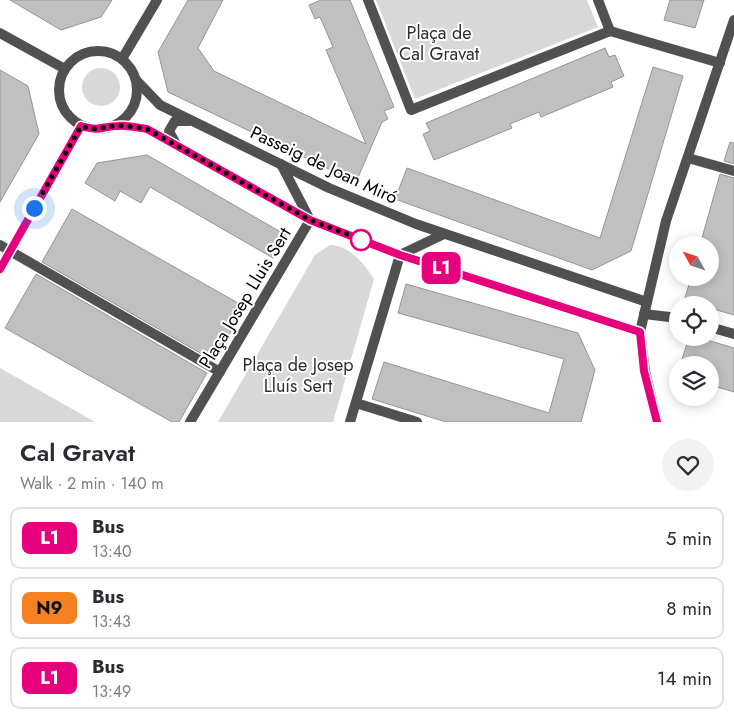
<!DOCTYPE html>
<meta charset="utf-8">
<style>
body{margin:0;font-family:Jost,sans-serif;background:#f2f2f3;color:#2b2b33;height:100vh;display:flex;flex-direction:column;font-size:19px;white-space:nowrap}
*{box-sizing:border-box;margin:0}
p{font-size:16px;color:#7c7c81}
.icon{flex:none;width:28px;height:28px;fill:none;stroke:currentColor;stroke-width:2;stroke-linecap:round;stroke-linejoin:round}
.map{position:relative;height:422px;overflow:hidden}
.sheet{display:flex;flex-direction:column;background:#fff;flex:1}
.sheet>*{flex:none}
.badge{padding:0 10px;border-radius:8px;font-size:18px;line-height:32px}
.needle{width:32px;rotate:310deg}
.tools{position:absolute;left:669px;top:236px;display:grid;gap:10px}
.tools a{display:grid;place-items:center;width:50px;height:50px;border-radius:50%;background:#fff;box-shadow:0 2px 12px #0003;font-size:25px}
.you{position:absolute;width:25px;height:25px;margin:-12px;border:4px solid #fff;border-radius:50%;background:#1a73e8;box-shadow:0 0 0 8px #1a73e833}
.map>.badge{position:absolute;translate:-50% -50%;box-shadow:0 0 0 2px #fff}
.round{display:grid;place-items:center;flex:none;width:52px;height:52px;border-radius:26px;background:#f2f2f3}
.headline{display:flex;align-items:center;justify-content:space-between;height:85px;padding:0 20px}
h1{font-size:24px;font-weight:600;line-height:38px}
ul{padding:0;list-style:none}
li{display:flex;align-items:center;gap:15px;height:62px;margin:0 10px 8px;padding:0 10px;border:2px solid #e1e1e2;border-radius:10px}
li div{flex:1}
li b{display:block;font-size:19px}
li em{font-style:normal}
li .badge{min-width:55px;font-weight:700;text-align:center}
.map>svg:first-child{display:block}
.green{fill:#d8d8d8}
.building{fill:#c0c0c0;stroke:#959595}
.lines{fill:none;stroke-linecap:round;stroke-linejoin:round}
.pedestrian{stroke:#515151;stroke-width:10}
.minor{stroke:#515151;stroke-width:10}
.line-casing{stroke:#fff;stroke-width:11}
.line{stroke:#e6007e;stroke-width:8}
.walk{stroke:#000;stroke-width:5;stroke-dasharray:0 9}
.stop-dot{fill:#fff;stroke:#e6007e;stroke-width:2.5}
.labels{text-anchor:middle;dominant-baseline:central;stroke-width:4;stroke-linejoin:round;paint-order:stroke}
.park-label{font-size:18px;fill:#2f2f2f;stroke:#fff}
.street-label{font-size:18px;fill:#000;stroke:#fff}
</style>
<div class="map">
<svg width="734" height="422" viewBox="0 0 734 422">
<rect width="100%" height="100%" fill="#fff"/>
<!-- green -->
<g class="green">
<path d="M376 0H587L598 27 415 99Z"/>
<circle cx="101" cy="87" r="19"/>
<path d="M330 245C351 246 363 263 374 279L333 422H218L315 255Z"/>
<path d="M0 368 95 422H0Z"/>
</g>
<!-- building -->
<g class="building">
<path d="M10 0H112L101 17 61 30Z"/>
<path d="M188 0H223L198 48 214 71 366 144 326 50 333 47 320 17 315 19 309 5 321 0H350L394 107 384 111 388 119 382 122 356 182 168 92 158 52Z"/>
<path d="M670 0H704L695 28 664 20Z"/>
<path d="M605 48 609 57 615 55 624 76 611 82 613 87 541 117 539 112 510 124 512 128 434 160 423 134 430 131 426 123Z"/>
<path d="M653 67 683 76 631 251 592 270 395 199 407 168 600 238Z"/>
<path d="M0 70 28 86 39 134 0 202Z"/>
<path d="M730 142 734 143V164L724 161Z"/>
<path d="M147 155 286 235 273 258 150 187 141 203 120 191 115 201 85 183 97 163Z"/>
<path d="M720 174 734 178V315L710 308V305H698L684 301 691 278H710V245H700Z"/>
<path d="M72 209 245 307 214 361 42 262Z"/>
<path d="M36 274 207 373 179 422H172L5 328Z"/>
<path d="M406 284 578 333 595 370 581 422H446L372 399 384 362 549 413 564 359 398 313Z"/>
<path d="M689 338H700L734 348V392L710 385V365H680Z"/>
</g>
<g class="lines">
<!-- pedestrian -->
<path class="pedestrian" d="M10 251 220 372"/>
<!-- minor -->
<g class="minor">
<path d="M368 0 411 110 610 31 598 0"/>
<path d="M610 31 720 63"/>
<path d="M0 33 65 69"/>
<circle cx="98" cy="90" r="39"/>
<path d="M122 59 157 0"/>
<path d="M136 80 160 105 329 188 416 224 647 302"/>
<path d="M116 125 147 129 310 220 400 255 640 332"/>
<path d="M176 144 169 131 175 121H189"/>
<path d="M688 158 734 171"/>
<path d="M0 245 10 251"/>
<path d="M0 269 81 126"/>
<path d="M644 314 678 318"/>
<path d="M710 327 734 334"/>
<path d="M356 403 417 422"/>
<path d="M190 422 310 220 281 164"/>
<path d="M350 422 400 255 444 234"/>
<path d="M657 422 645 371 640 332 666 221 734 20"/>
</g>
</g>
<g class="lines">
<defs>
<path id="line" d="M0 269 81 126C101 132 102 126 118 126 127 125 138 128 147 129L310 220 400 255 640 332 644 371 657 422"/>
</defs>
<!-- line casing -->
<use href="#line" class="line-casing"/>
<!-- line -->
<use href="#line" class="line"/>
<!-- walk -->
<path class="walk" d="M34 208 81 126C101 132 102 126 118 126 127 125 138 128 147 129L310 220 363 240H361"/>
</g>
<!-- markers -->
<circle class="stop-dot" cx="361" cy="240" r="10"/>
<g class="labels">
<!-- park labels -->
<g class="park-label">
<text x="439" y="33">Plaça de<tspan x="439" dy="21">Cal Gravat</tspan></text>
<text x="298" y="365">Plaça de Josep<tspan x="298" dy="21">Lluís Sert</tspan></text>
</g>
<!-- street labels -->
<g class="street-label">
<text transform="translate(324 165) rotate(25)">Passeig de Joan Miró</text>
<text transform="translate(245 298) rotate(-59)">Plaça Josep Lluis Sert</text>
</g>
</g>
</svg>
<div class="tools">
<a><svg class="needle" viewBox="-14 -14 28 28"><path d="M0-13l5 13h-10z" fill="#e53935"/><path d="M0 13l5-13h-10z" fill="#7c7c81"/></svg></a>
<a><svg class="icon" aria-label="locate" viewBox="0 0 24 24"><circle cx="12" cy="12" r="6"/><path d="M12 2v4M12 18v4M2 12h4M18 12h4"/></svg></a>
<a><svg class="icon" aria-label="layers" viewBox="0 0 24 24"><path d="M12 4l9 5-9 5-9-5zM3 14l9 5 9-5"/></svg></a>
</div>
<div class="you" style="left:34px;top:208px"></div>
<b class="badge" style="left:441px;top:268px;background:#e6007e;color:#fff">L1</b>
</div>
<section class="sheet">
<div class="headline"><div><h1>Cal Gravat</h1><p>Walk · 2 min · 140 m</p></div><a class="round"><svg class="icon" aria-label="heart" viewBox="0 0 24 24"><path d="M12 20l-8-8c-3-5 5-10 8-4 3-6 11-1 8 4z"/></svg></a></div>
<ul>
<li><span class="badge" style="background:#e6007e;color:#fff">L1</span><div><b>Bus</b><p>13:40</p></div><em>5 min</em></li>
<li><span class="badge" style="background:#f58220;color:#111">N9</span><div><b>Bus</b><p>13:43</p></div><em>8 min</em></li>
<li><span class="badge" style="background:#e6007e;color:#fff">L1</span><div><b>Bus</b><p>13:49</p></div><em>14 min</em></li>
</ul>
</section>
